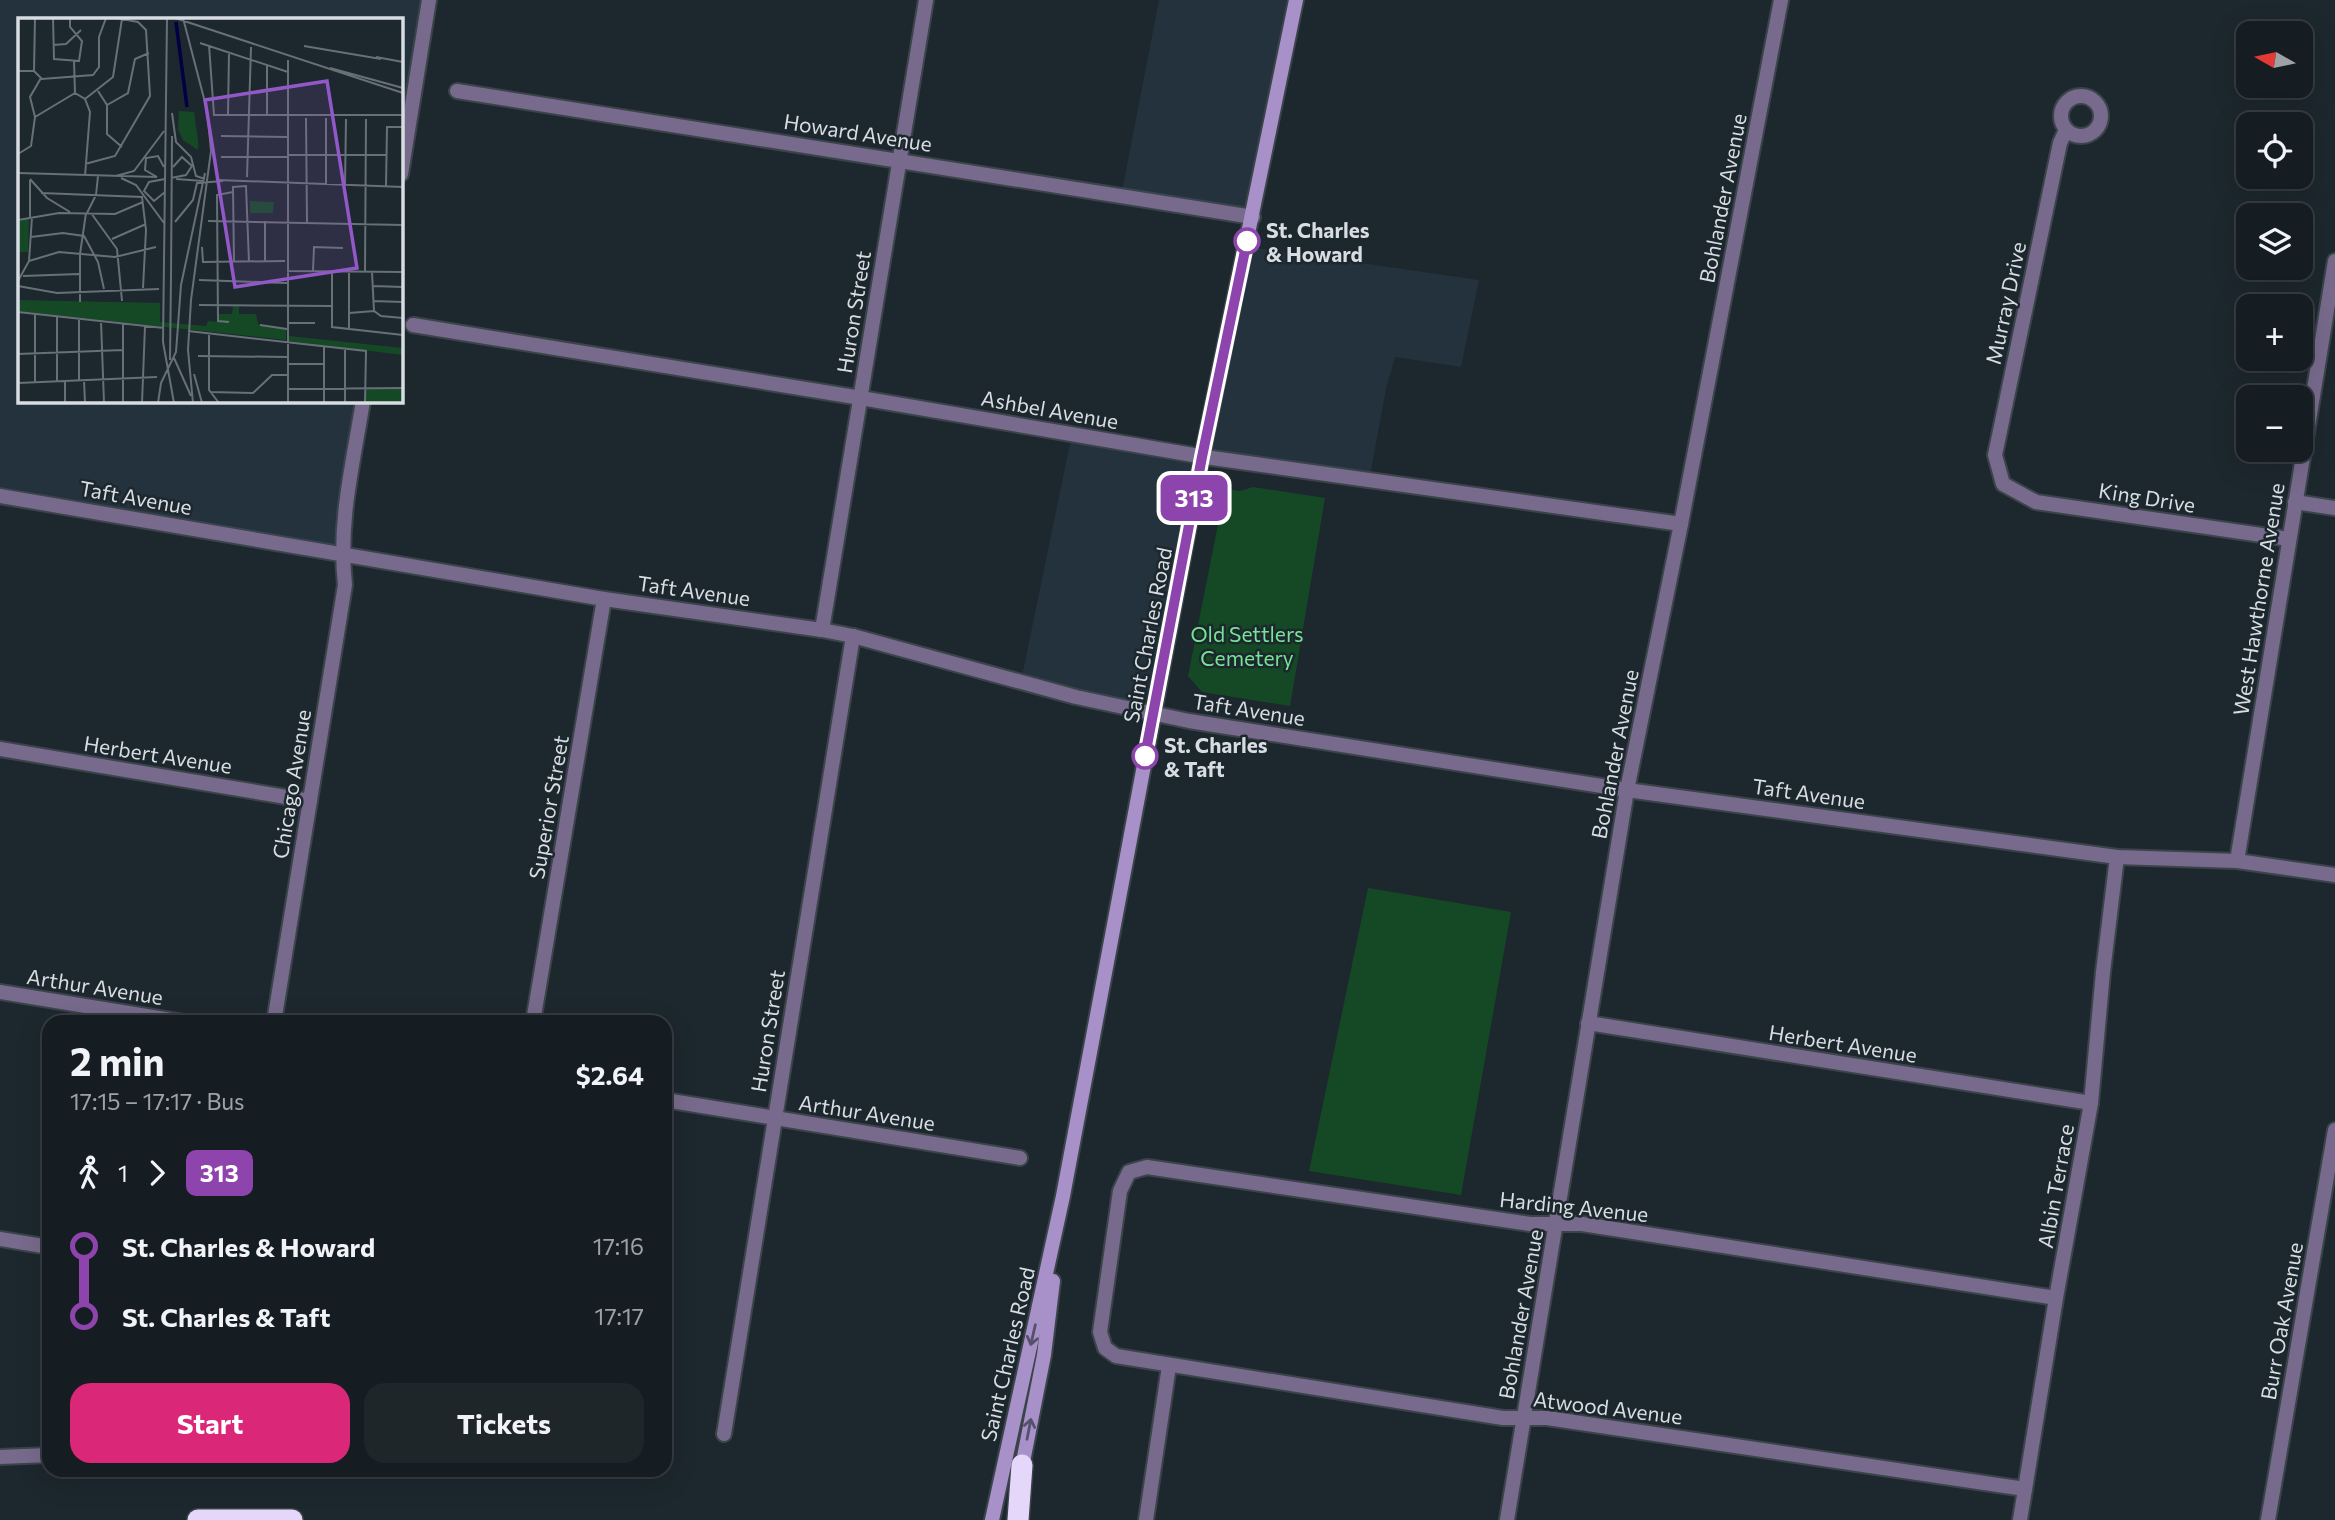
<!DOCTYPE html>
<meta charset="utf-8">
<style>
body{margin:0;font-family:Commissioner,sans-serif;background:#1f262a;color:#f1f3f6;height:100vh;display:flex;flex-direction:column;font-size:26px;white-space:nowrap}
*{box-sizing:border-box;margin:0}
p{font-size:23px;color:#9ea2a5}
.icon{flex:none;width:38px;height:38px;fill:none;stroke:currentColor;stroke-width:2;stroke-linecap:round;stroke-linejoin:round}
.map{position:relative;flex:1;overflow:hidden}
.side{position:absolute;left:42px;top:1015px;width:630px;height:462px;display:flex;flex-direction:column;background:#161d22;border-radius:21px;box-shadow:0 7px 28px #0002,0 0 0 2px #353b40}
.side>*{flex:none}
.badge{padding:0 14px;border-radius:10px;font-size:24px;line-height:46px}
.needle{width:46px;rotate:279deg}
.controls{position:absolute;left:2236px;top:21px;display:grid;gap:14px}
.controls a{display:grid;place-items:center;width:77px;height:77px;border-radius:14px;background:#161d22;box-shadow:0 7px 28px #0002,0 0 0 2px #353b40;font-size:35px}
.map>.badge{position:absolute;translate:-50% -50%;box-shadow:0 0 0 4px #fff}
.legs{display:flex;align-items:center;gap:10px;height:77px;padding:0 28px;font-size:23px}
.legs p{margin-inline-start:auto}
.head{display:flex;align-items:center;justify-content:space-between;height:119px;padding:0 28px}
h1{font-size:38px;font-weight:700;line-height:52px}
.button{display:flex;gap:14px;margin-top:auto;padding:14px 28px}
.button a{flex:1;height:80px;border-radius:21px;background:#db2777;color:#fff;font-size:28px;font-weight:700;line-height:80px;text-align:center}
.button a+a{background:#1f262a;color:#f1f3f6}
ul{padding:0 28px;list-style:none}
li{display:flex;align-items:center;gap:24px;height:70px;font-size:26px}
li i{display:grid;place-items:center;width:10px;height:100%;margin:0 9px;background:currentColor}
li i::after{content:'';width:18px;height:18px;margin:-9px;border:5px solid;border-radius:50%;background:#161d22}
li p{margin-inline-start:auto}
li:first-child i{background:linear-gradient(#0000 50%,currentColor 0)}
li:last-child i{background:linear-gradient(currentColor 50%,#0000 0)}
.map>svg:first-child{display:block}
.built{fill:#23323c}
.green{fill:#154926}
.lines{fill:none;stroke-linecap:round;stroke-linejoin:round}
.minor-casing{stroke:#3b444b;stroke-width:18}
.secondary-casing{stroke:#3b444b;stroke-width:18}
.motorway-casing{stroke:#3b444b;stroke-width:24}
.minor{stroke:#786a8c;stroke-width:14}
.secondary{stroke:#a891c8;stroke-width:14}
.motorway{stroke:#e4d7f9;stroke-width:21}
.oneway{stroke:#55516c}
.line-1-casing{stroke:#fff;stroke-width:16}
.line-1{stroke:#8e44ad;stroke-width:10}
.stop-1-dot{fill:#fff;stroke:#8e44ad;stroke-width:3.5}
.labels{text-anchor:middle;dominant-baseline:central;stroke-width:5;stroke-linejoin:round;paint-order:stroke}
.street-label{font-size:21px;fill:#d7dde2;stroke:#1d272e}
.stop-label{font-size:21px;font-weight:bold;fill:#d7dde2;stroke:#1d272e;text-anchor:start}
.park-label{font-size:21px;fill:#76e494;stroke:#1d272e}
.inset-river{fill:none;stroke:#010042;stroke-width:3.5}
.inset-road{fill:none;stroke:#677076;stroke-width:2}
.view{fill:#9258c8;fill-opacity:0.15;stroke:#9258c8;stroke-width:3.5}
.inset-edge{fill:none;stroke:#d7dde2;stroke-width:3.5}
</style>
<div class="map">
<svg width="2335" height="1520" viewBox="0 0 2335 1520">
<rect width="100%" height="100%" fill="#1d272e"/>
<!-- built -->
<g class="built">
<path d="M0 0H424L401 139V19H19V401H357L337 521 336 547 0 490Z"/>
<path d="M1159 0H1292L1249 211 1122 191Z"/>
<path d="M1250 247 1479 280 1461 367 1395 357 1386 389 1370 476 1205 457Z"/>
<path d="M1073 429 1198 452 1149 703 1075 691 1022 676Z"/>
</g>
<!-- green -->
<g class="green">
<path d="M1253 487 1325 498 1290 706 1202 692 1188 676 1225 489 1240 491Z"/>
<path d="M1368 888 1511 912 1461 1195 1309 1171Z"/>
</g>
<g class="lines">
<defs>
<g id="minor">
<path d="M457 91 1253 217"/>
<circle cx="2081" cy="116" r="20"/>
<path d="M2066 130 2060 143 1995 455 2003 484 2036 502 2289 539"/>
<path d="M401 174 429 0"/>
<path d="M413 325 861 398 1205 457 1681 524"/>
<path d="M0 496 604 599 822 630 853 636 1076 697 1189 721 1627 790 2117 857 2237 861 2335 875"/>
<path d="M2295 502 2335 508"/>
<path d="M822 630 926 0"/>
<path d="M0 749 310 801"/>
<path d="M2237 861 2335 261"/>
<path d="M0 992 183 1022"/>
<path d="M274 1022 345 585C338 521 353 464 363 401"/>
<path d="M533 1022 604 599"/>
<path d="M1588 1023 2091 1103"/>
<path d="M665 1100 1020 1158"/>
<path d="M0 1239 49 1247"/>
<path d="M724 1434 853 636"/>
<path d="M0 1457 49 1455"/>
<path d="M2025 1489 1547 1418H1503L1116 1356 1105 1348 1100 1332 1120 1191 1129 1172 1147 1167 1530 1224H1582L2056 1298"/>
<path d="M1146 1520 1169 1366"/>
<path d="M1507 1520 1627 790 1681 524 1781 0"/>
<path d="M2020 1520 2056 1298 2091 1103 2103 972 2117 857"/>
<path d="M2268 1520 2335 1130"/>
</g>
<g id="secondary">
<path d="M1021 1472 1044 1355 1053 1281"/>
<path d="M992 1520 1063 1196 1202 457 1296 0"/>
</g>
<g id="motorway">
<path d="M198 1520H292"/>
<path d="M1018 1520 1022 1465"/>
</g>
</defs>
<!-- minor casing -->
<use href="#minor" class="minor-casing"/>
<!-- secondary casing -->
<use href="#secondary" class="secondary-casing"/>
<!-- motorway casing -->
<use href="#motorway" class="motorway-casing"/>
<!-- minor -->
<use href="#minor" class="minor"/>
<!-- secondary -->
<use href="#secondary" class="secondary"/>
<!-- motorway -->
<use href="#motorway" class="motorway"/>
</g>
<!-- one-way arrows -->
<defs><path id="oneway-shaft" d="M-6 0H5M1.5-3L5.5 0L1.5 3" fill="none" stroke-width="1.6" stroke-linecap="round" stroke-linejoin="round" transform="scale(1.75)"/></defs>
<g class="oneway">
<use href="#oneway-shaft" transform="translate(1033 1335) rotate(103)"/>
<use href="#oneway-shaft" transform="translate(1029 1429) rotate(-79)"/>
</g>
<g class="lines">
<defs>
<path id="line-1" d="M1145 756 1202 457 1247 241"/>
</defs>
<!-- line-1 casing -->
<use href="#line-1" class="line-1-casing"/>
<!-- line-1 -->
<use href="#line-1" class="line-1"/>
</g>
<!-- markers -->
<g class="stop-1-dot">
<circle cx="1247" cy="241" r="12"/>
<circle cx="1145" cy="756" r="12"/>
</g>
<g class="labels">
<!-- street labels -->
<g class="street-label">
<text transform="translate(858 132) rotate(9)">Howard Avenue</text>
<text transform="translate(1722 198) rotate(-79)">Bohlander Avenue</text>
<text transform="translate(2005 303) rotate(-78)">Murray Drive</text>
<text transform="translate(853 312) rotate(-81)">Huron Street</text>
<text transform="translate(1050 409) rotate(10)">Ashbel Avenue</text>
<text transform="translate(136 497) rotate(10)">Taft Avenue</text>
<text transform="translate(2147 497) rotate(9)">King Drive</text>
<text transform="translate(694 590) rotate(8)">Taft Avenue</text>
<text transform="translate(2258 599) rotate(-81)">West Hawthorne Avenue</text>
<text transform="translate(1147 635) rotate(-79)">Saint Charles Road</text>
<text transform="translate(1249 709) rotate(9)">Taft Avenue</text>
<text transform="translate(158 754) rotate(9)">Herbert Avenue</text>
<text transform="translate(1614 754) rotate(-79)">Bohlander Avenue</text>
<text transform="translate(291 784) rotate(-81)">Chicago Avenue</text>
<text transform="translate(1809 793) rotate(8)">Taft Avenue</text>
<text transform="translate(548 807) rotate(-80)">Superior Street</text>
<text transform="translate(95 986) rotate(9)">Arthur Avenue</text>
<text transform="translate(767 1031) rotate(-81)">Huron Street</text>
<text transform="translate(1843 1043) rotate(9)">Herbert Avenue</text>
<text transform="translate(867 1112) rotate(9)">Arthur Avenue</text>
<text transform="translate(2055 1186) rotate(-80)">Albin Terrace</text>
<text transform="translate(1574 1206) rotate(6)">Harding Avenue</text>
<text transform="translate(1520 1314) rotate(-80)">Bohlander Avenue</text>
<text transform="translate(2281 1321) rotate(-80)">Burr Oak Avenue</text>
<text transform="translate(1007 1354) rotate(-77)">Saint Charles Road</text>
<text transform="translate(1608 1407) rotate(7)">Atwood Avenue</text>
</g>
<!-- stop labels -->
<g class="stop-label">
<text x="1266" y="229">St. Charles<tspan x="1266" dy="24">&amp; Howard</tspan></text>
<text x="1164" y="744">St. Charles<tspan x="1164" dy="24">&amp; Taft</tspan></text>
</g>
<!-- park labels -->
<g class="park-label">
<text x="1247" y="633">Old Settlers<tspan x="1247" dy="24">Cemetery</tspan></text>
</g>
</g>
<!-- overview -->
<g transform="translate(18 18)">
<rect width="385" height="385" fill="#1d272e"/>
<path d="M176 94 180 122V132L165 122 160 111 161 93ZM232 183 256 184 255 195H232ZM11 200 10 234H0V204ZM0 282 142 285V304L188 308 190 303 201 304V296H214L215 288H221V296H238L240 306 268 311V322L0 293ZM271 318 385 330V337L271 323ZM348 371H385V385H348Z" fill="#154926"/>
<path class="inset-river" d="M158 4 169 89"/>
<path class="inset-road" d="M35 0 36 41 61 43 64 23 52 9V0M149 0 145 324 156 385M157 0 385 75M165 0 189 92 193 133 173 282 170 332 175 385M182 25 270 54M35 27 48 26 63 12M191 27 196 97H385M286 28 363 41M358 39 385 44M56 43 57 75M312 50 385 70M0 53H16L24 61 75 57 81 49V19L88 0M16 53 17 0M80 73 89 87V116L104 129M57 75 67 81 72 94 67 158M67 81 95 59 104 1M89 87 110 75 117 41 131 35M154 95 158 124 173 139 178 158 187 161M210 97 211 34M249 98V48M17 99 12 79 23 60M288 100 289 204M308 100V166M203 118 269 119M0 136 13 128 17 99 57 75M269 137H368M203 139H269M67 146 97 138 132 78 128 12 120 4 98 0M0 155 139 159M98 158 116 153 146 113M139 159 127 152 128 140 140 138 146 149M229 159 233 29M103 160 118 167 146 205M153 160 168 157 174 148 164 139 155 149M12 161 29 180 52 194M147 161 131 164 126 173 136 183 147 174M158 161 185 163M12 162V199M200 162 385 169M327 167 328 101M368 168 369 109H385M23 175 124 179 128 212 125 270M69 195 78 177 80 158M73 195 99 231 104 283M0 202 41 195 97 196 125 184M190 203 385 207M247 203V244M157 204 175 182 179 165 205 163M13 219 45 215 66 218 80 244 86 271M94 221 128 206M184 229 185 244 267 243M11 243 41 234 97 239 138 229M216 244 215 169 228 168 231 244M269 253 385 254M295 253 296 229 325 230M314 253V309L385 317M347 254 348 101M354 254 356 293M5 258 61 256M153 260 154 118M181 262 269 265M0 263 11 243 14 199M0 268 39 275 141 271M355 268 385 269M355 283 385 284M62 284V236L68 195M181 287 314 288M0 294 146 310M331 295 356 293 363 298 385 300M17 296V364M61 301V362M83 303 86 385M211 304 200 303 199 177 215 174M269 305H297M242 307 269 311M331 311V253M170 313 348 333 347 385M191 315V372L201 385M0 336 105 332M180 338 270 339M156 340 173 378M152 342 153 258M270 346H306M176 356 184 385M66 362 67 385M39 363V299M47 363V385M0 365 139 359M270 371 385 370M192 374 235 375 254 357H270M105 385V306M124 385 127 308M140 385 143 365 158 334 163 267 187 155M270 385V42M306 385V329M327 385V331"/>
<path class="view" d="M309 63 339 250 217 269 187 82Z"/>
<rect width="385" height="385" class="inset-edge"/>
</g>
</svg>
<div class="controls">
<a><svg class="needle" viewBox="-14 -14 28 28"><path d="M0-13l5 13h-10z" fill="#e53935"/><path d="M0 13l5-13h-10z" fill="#9ea2a5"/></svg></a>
<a><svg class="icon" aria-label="locate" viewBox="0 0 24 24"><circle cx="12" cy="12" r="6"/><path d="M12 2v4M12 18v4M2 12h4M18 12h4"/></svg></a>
<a><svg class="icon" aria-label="layers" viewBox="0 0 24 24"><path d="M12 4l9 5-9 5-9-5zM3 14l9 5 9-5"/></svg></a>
<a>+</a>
<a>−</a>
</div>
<b class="badge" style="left:1194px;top:498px;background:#8e44ad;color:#fff">313</b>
<section class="side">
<div class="head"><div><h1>2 min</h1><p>17:15 – 17:17 · Bus</p></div><b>$2.64</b></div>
<div class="legs"><svg class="icon" aria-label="walk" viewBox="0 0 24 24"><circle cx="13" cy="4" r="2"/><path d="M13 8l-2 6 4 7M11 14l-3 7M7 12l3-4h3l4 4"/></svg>1<svg class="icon" aria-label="forward" viewBox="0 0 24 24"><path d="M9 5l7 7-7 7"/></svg><b class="badge" style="background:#8e44ad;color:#fff">313</b></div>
<ul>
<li><i style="color:#8e44ad"></i><b>St. Charles &amp; Howard</b><p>17:16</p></li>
<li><i style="color:#8e44ad"></i><b>St. Charles &amp; Taft</b><p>17:17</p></li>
</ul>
<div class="button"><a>Start</a><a>Tickets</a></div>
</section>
</div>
